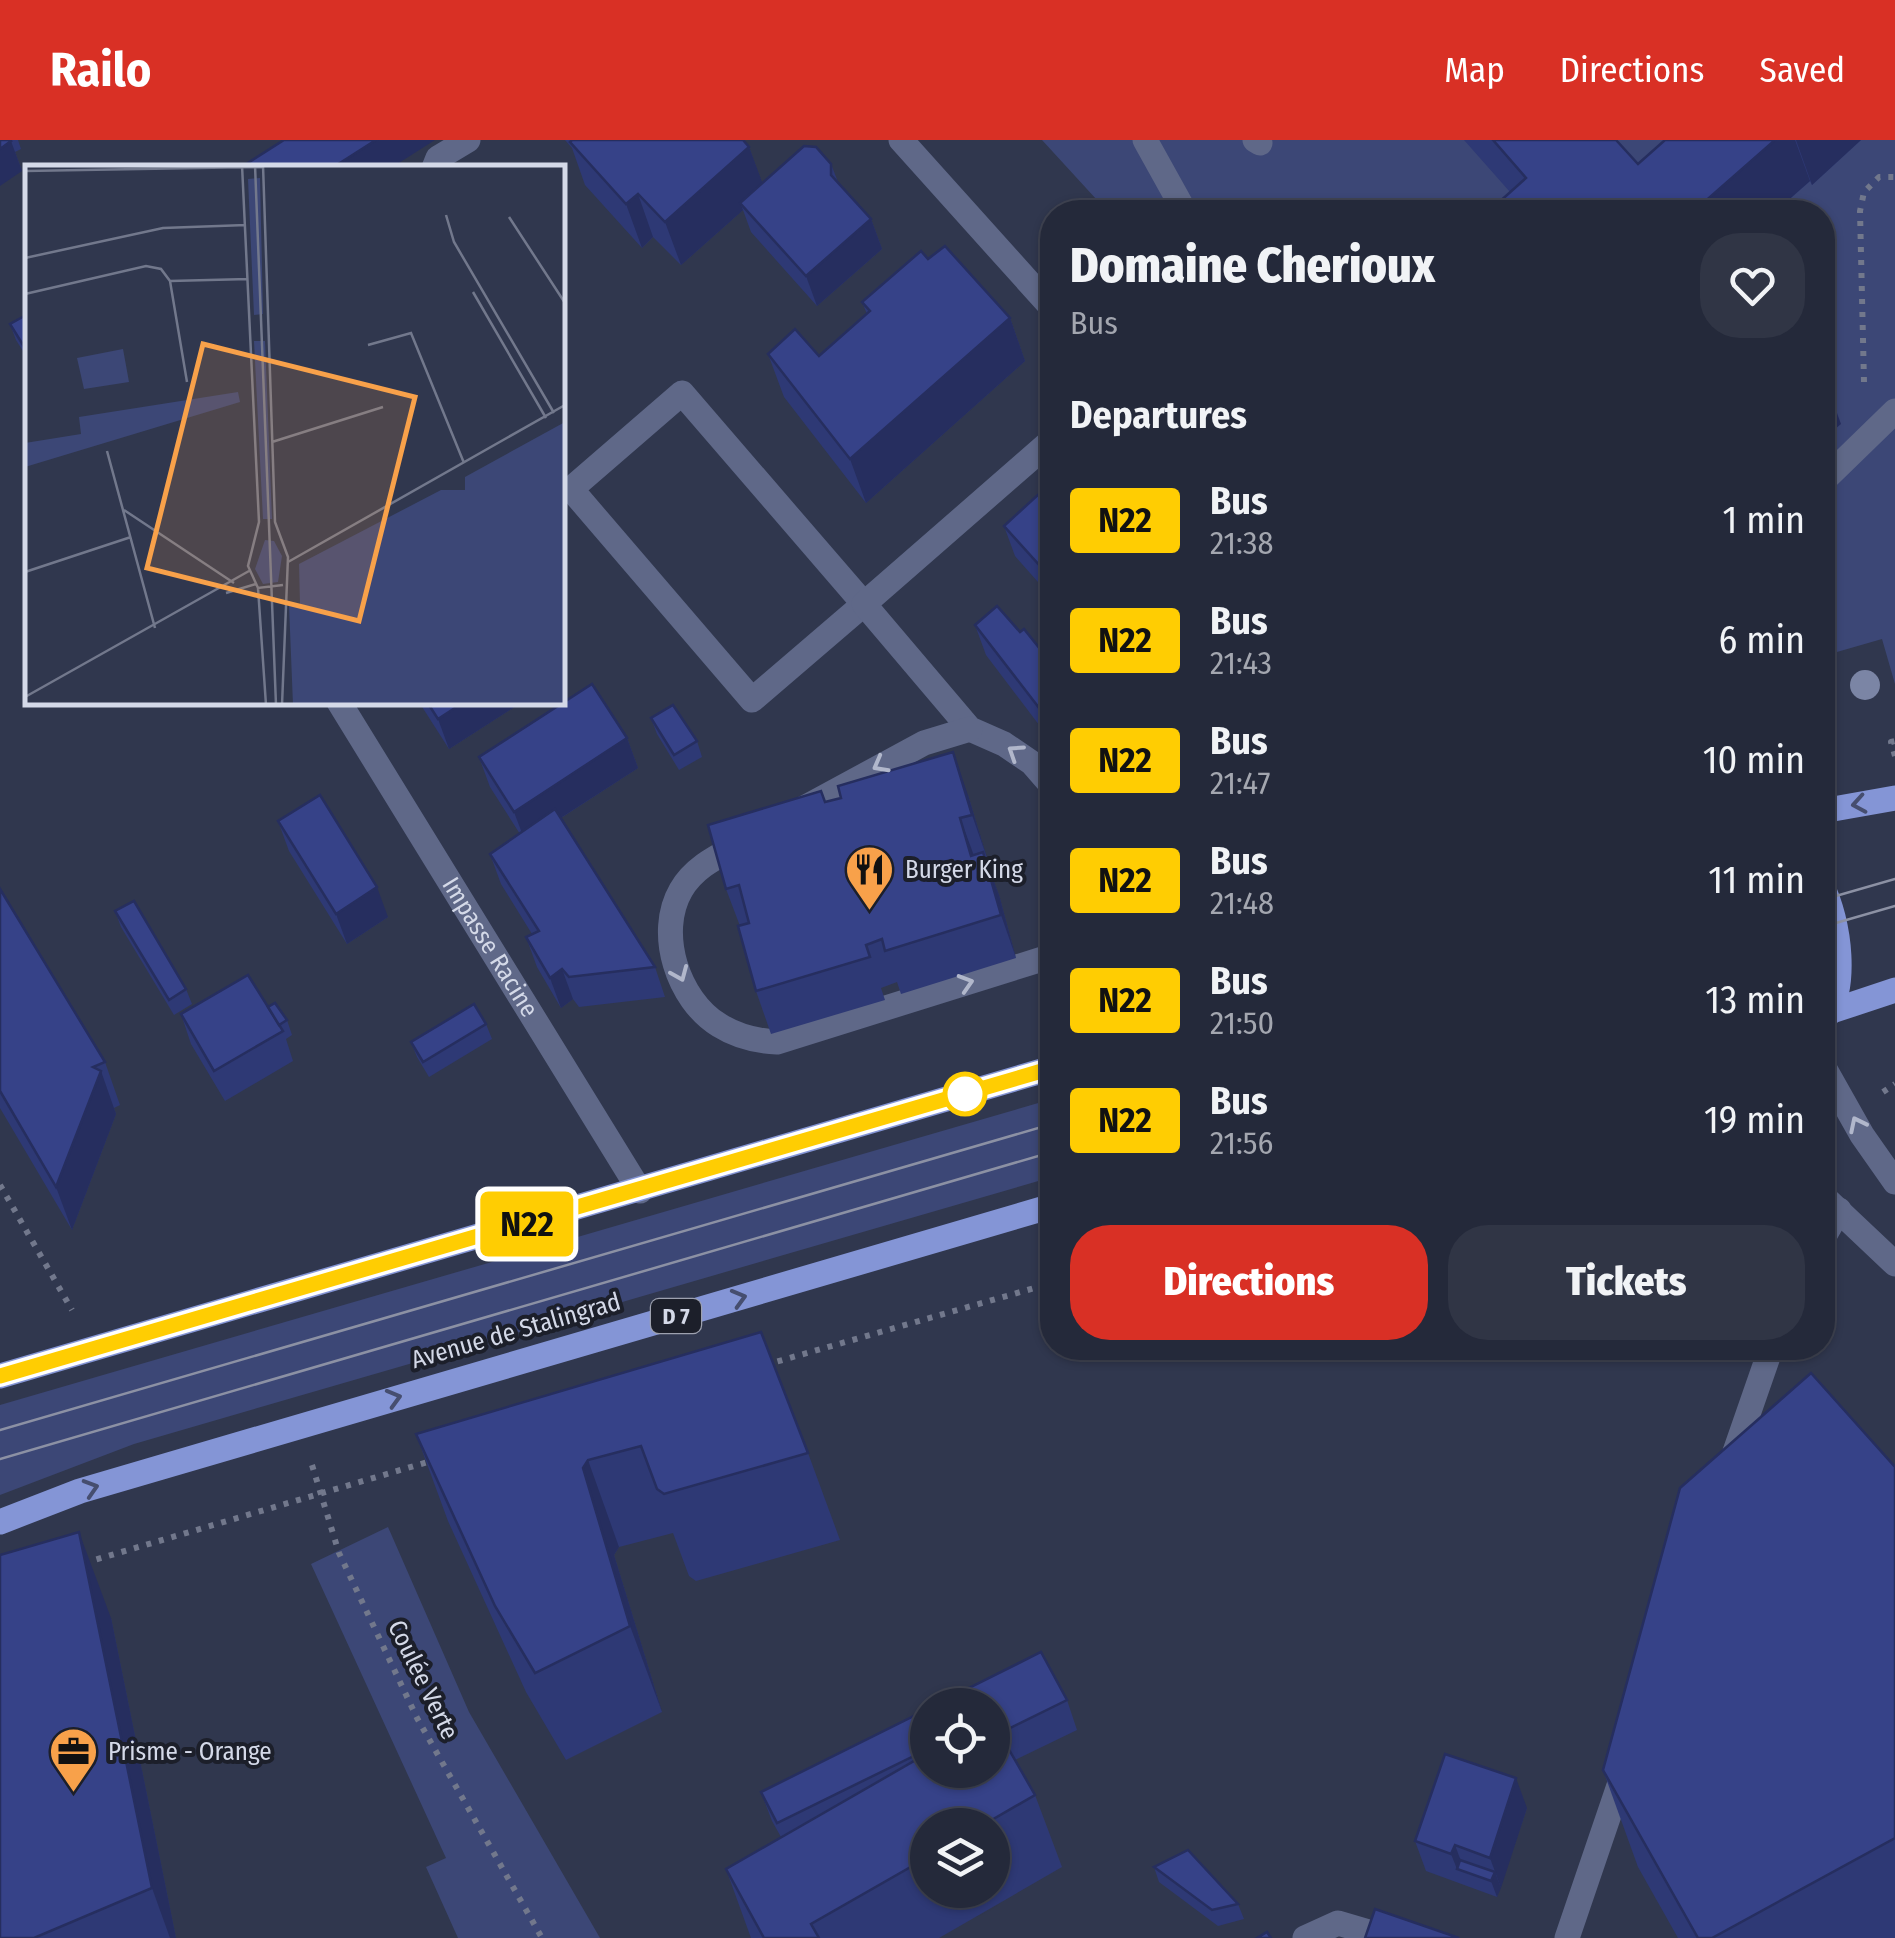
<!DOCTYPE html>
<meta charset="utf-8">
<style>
body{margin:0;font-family:"Fira Sans Condensed",sans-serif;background:#303545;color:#f1f3f6;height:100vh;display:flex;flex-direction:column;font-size:38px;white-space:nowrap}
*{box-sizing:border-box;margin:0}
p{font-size:32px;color:#a3a6af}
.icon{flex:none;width:55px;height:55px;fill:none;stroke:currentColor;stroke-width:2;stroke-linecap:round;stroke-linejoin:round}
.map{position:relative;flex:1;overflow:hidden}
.sheet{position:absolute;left:1040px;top:60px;width:795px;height:1160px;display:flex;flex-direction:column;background:#24293a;border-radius:40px;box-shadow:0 2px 8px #0004,0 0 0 2px #414554}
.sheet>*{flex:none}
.badge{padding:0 20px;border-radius:8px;font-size:35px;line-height:65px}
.fabs{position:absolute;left:910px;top:1548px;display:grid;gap:20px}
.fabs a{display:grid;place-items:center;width:100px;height:100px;border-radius:50%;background:#24293a;box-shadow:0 2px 8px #0004,0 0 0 2px #414554;font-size:50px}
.map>.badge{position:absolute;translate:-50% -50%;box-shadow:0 0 0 5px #fff}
h2{padding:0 30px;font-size:38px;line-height:90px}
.round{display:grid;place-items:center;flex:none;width:105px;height:105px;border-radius:40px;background:#303545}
.overview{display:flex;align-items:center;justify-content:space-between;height:170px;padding:0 30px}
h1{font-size:48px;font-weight:800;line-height:75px}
.cta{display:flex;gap:20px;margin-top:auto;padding:20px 30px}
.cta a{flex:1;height:115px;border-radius:40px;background:#d93025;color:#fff;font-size:40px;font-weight:800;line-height:115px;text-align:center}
.cta a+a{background:#303545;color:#f1f3f6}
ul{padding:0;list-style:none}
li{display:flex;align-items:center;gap:30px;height:120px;padding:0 30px}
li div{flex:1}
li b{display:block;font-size:38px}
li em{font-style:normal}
li .badge{min-width:110px;font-weight:700;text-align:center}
header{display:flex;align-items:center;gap:60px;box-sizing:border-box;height:140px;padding:0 50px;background:#d93025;color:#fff}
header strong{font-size:48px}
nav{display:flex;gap:55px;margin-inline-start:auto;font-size:35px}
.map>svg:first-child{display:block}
.green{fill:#3c4776}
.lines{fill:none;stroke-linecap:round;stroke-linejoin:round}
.path{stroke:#72788c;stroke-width:6;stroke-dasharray:5 8;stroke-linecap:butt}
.service{stroke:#5f6888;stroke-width:25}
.minor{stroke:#5f6888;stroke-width:25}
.primary{stroke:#8495d6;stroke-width:25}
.tram{stroke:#8c91a4;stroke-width:2.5}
.tree{fill:#7b85a5}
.wall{fill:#2e3975;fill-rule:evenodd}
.shaded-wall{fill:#262e5f}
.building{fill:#364288;stroke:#262e5f;stroke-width:2.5}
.oneway{stroke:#b1b7cb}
.oneway2{stroke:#464e6f}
.line-casing{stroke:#fff;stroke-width:22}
.line{stroke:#ffcd02;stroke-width:15}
.stop-dot{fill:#fff;stroke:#ffcd02;stroke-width:5}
.labels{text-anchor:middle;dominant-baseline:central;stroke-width:8;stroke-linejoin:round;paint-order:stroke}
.shield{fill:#1c1f2a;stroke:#9da1af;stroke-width:2.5}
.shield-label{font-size:22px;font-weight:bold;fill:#d4d9e8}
.poi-label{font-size:25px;fill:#d4d9e8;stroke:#1c1f2a;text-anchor:start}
.street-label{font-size:25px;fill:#d4d9e8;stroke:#1c1f2a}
.inset-road{fill:none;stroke:#72788c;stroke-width:2.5}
.view{fill:#f8a14a;fill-opacity:0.15;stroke:#f8a14a;stroke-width:5}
.inset-edge{fill:none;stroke:#d4d9e8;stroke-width:5}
</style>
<header>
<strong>Railo</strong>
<nav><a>Map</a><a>Directions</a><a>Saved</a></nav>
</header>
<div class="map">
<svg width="1895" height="1798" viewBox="0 0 1895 1798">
<rect width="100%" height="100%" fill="#30374e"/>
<!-- green -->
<g class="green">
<path d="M1042 0H1895V544L1882 499 1823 516 1822 72H1108Z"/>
<path d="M1052 959V1037L134 1304 0 1355V1265Z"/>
<path d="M388 1387 469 1572 600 1798H458L426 1727 446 1718 311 1424Z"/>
</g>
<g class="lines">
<!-- path -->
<g class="path">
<path d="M1864 242 1860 71 1864 52 1879 37H1895"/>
<path d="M1895 616 1891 602 1895 601"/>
<path d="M1883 952 1895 944"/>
<path d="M0 1045 72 1170"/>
<path d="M765 1225 1052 1143"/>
<path d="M312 1325 339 1413 417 1578 542 1798"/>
<path d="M84 1423 431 1321"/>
</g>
<!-- service -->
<g class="service">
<path d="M1145 0 1185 72"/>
<path d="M1255 0 1260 3"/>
<path d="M434 28 438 18 468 0"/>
<path d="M682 253 864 464 752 560 571 349Z"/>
<path d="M1052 300 864 464 970 589 1004 604 1032 623 1052 646"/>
<path d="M1822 342 1895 271"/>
<path d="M795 673 924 603 970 589"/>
<path d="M747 700C723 714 695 725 681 750 656 793 678 860 719 885 738 897 756 901 777 902L1052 816"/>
<path d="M1305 1798 1338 1783 1389 1798"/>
</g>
<!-- minor -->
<g class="minor">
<path d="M901 0 1052 168"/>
<path id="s1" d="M339 562 640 1051"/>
<path d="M1822 924 1862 995 1895 1042"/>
<path d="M1822 1055 1895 1124"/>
<path d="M1822 1100 1839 1070"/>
<path d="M1730 1326 1771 1208"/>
<path d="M1567 1798 1625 1628"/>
</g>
<!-- primary -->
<g class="primary">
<path d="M1822 671 1895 658"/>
<path d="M1822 746C1839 780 1850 852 1822 882"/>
<path d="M1832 871 1895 850"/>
<path d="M0 1236 1052 928"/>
<path d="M0 1382 80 1351 1052 1066"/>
</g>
<!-- tram -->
<g class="tram">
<path d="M1822 760 1895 739"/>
<path d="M1822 787 1895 766"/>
<path d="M0 1290 1052 984"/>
<path d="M0 1319 1052 1012"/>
</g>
</g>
<!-- trees -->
<circle class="tree" cx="1865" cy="545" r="15"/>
<!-- wall -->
<g class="wall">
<path d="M0 0H18L21 9 15 12 22 31Z"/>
<path d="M565 0H743L749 7 762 43 831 24 838 42 871 79 882 109 817 166 751 92 743 70 681 125 653 97 642 108 585 45 572 8Z"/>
<path d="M1464 0H1616L1638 24 1665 0H1861L1812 45 1810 41 1775 72H1488L1510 52Z"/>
<path d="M928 119 1010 178 1025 221 866 363 784 257 768 214 819 216 867 174 862 162Z"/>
<path d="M28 174V219L16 200 10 184Z"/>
<path d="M1052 342V468L1046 451 1015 416 1004 386Z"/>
<path d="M975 485 1020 492 1052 524V602L986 515Z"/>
<path d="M419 562H522L449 609Z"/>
<path d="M651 578 697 601 702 617 679 630 657 594Z"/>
<path d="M627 598 638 628 561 678 655 827 665 857 579 867 573 859 561 868 537 827 526 797 532 794 501 744 490 714 520 694 490 647 479 617Z"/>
<path d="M968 655 987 718 985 719 999 755 1016 818 901 854 897 842 881 848 885 860 771 894 756 851 740 786 726 749 825 662Z"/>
<path d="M278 681 388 777 347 804 289 711Z"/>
<path d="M0 749 105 922 120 965 114 968 116 974 72 1090 0 968Z"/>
<path d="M115 771 186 849 192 864 174 875 121 787Z"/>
<path d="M181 874 287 880 292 895 286 899 293 921 225 961 191 904Z"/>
<path d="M486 884 492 899 429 937 417 917 411 902Z"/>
<path d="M416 1294 808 1313 840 1400 696 1441 689 1436 673 1393 619 1407 614 1415 662 1572 566 1620 526 1552 448 1381Z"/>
<path d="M1895 1327V1798H1678L1638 1727 1603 1630Z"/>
<path d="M111 1478 176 1798H0Z"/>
<path d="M1067 1560 1077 1590 1015 1620 1035 1655 1062 1727 939 1798H751L726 1729 781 1697 772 1681 761 1652 928 1569V1630L992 1565ZM928 1685H992V1750H928Z"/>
<path d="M1527 1668 1497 1757 1426 1731 1415 1701Z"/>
<path d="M1154 1727 1238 1764 1244 1779 1218 1786 1159 1742Z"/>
</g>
<!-- shaded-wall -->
<g class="shaded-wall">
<path d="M376 0H435L391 28H332Z"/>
<path d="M1775 0H1795L1810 41 1775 72H1693Z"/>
<path d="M1796 0H1861L1812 45Z"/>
<path d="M11 1 22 31 0 46V9Z"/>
<path d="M749 7 765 50 740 63 743 70 681 125 665 82Z"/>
<path d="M638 54 653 97 642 108 626 64Z"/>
<path d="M871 79 882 109 817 166 806 136Z"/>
<path d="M1010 178 1025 221 866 363 850 319Z"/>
<path d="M1822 232 1841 284 1822 300Z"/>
<path d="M464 562H522L449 609 438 579Z"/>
<path d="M1052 564V594L1048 588 1043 573Z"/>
<path d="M627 598 638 628 525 701 514 672Z"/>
<path d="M953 612 968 655 987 718 972 675Z"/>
<path d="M960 678 976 721 971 716Z"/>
<path d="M983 712 999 755 1016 818 1001 775Z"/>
<path d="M377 747 388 777 347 804 336 774Z"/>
<path d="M562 829 573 859 561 868 550 838Z"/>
<path d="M101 931 116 974 72 1090 56 1047Z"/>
<path d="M588 1320 619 1407 614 1415 662 1572 630 1486 583 1328Z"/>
<path d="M79 1392 111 1478 176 1798H170L152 1748Z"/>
<path d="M1516 1638 1527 1668 1501 1748 1490 1718Z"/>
<path d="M1455 1705 1465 1732 1457 1729 1451 1714Z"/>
<path d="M1495 1732 1501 1748 1497 1757 1491 1741Z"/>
</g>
<!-- building -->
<g class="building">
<path d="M0 0H10L11 1 0 9Z"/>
<path d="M284 0H376L332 28H240Z"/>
<path d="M572 0H743L749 7 665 82 638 54 626 64 570 2Z"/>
<path d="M1493 0H1616L1638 24 1665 0H1775L1693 72H1488L1526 38Z"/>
<path d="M804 6 816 7 831 24V35L871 79 806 136 740 63Z"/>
<path d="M945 106 1010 178 850 319 768 214 795 189 819 216 870 171 862 162 921 111 928 119Z"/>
<path d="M28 174V213L10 184Z"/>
<path d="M1052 342V453L1044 443 1050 437 1004 386Z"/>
<path d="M997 466 1020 492 1024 489 1052 524V564L1043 573 975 485Z"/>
<path d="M592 544 627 598 514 672 479 617Z"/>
<path d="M427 562H464L438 579Z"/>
<path d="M673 565 697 601 674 615 651 578Z"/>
<path d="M953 612 972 675 960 678 971 716 983 712 1001 775 885 811 882 799 866 805 870 817 756 851 738 786 749 783 739 745 726 749 708 685 821 651 825 662 841 658 838 646Z"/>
<path d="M320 655 377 747 336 774 278 681Z"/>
<path d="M555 669 655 827 569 837 562 829 550 838 526 797 539 791 490 714Z"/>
<path d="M0 749 105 922 93 927 101 931 56 1047 0 951Z"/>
<path d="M134 761 186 849 169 860 115 771Z"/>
<path d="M248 835 283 891 214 931 181 874Z"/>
<path d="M275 863 287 880 279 885 268 867Z"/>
<path d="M474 864 486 884 423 922 411 902Z"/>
<path d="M761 1192 808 1313 664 1354 657 1349 641 1306 588 1320 583 1328 630 1486 535 1533 495 1466 416 1294Z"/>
<path d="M1811 1233 1895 1327V1698L1712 1798H1698L1603 1630 1680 1348Z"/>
<path d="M79 1392 152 1748 34 1798H0V1415Z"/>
<path d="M1041 1512 1067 1560 1000 1593 992 1580V1565H935Z"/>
<path d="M928 1569V1609L777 1683 761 1652Z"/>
<path d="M992 1580 1035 1655 983 1685H928V1717L811 1784 819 1798H764L726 1729 928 1613V1630H992Z"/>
<path d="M1445 1614 1516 1638 1490 1718 1455 1705 1451 1714 1415 1701Z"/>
<path d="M1188 1710 1238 1764 1212 1770 1154 1727Z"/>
<path d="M1460 1720 1495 1732 1491 1741 1457 1729Z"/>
<path d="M1375 1769 1459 1798H1365Z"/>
<path d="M1267 1792 1271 1798H1257Z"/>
</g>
<!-- one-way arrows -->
<defs><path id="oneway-chevron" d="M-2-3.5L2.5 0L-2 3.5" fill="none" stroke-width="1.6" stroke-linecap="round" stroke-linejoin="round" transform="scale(2.5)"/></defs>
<g class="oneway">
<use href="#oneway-chevron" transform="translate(1015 612) rotate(-147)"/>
<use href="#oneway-chevron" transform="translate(880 625) rotate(151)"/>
<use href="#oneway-chevron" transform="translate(680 834) rotate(67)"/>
<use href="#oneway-chevron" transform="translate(966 843) rotate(-17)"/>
<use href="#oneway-chevron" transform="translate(1857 984) rotate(-116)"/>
</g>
<g class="oneway2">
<use href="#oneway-chevron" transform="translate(1859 664) rotate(170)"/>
<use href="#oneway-chevron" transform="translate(739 1158) rotate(-16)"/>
<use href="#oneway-chevron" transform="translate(394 1258) rotate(-16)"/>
<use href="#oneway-chevron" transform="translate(91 1348) rotate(-17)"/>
</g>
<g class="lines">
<defs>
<path id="line" d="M0 1236 1052 928"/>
</defs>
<!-- line casing -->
<use href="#line" class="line-casing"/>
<!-- line -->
<use href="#line" class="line"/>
</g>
<!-- icons -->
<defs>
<symbol id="restaurant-pin" viewBox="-11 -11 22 30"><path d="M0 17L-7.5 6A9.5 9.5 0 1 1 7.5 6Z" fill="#f8a14a" stroke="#1c1f2a"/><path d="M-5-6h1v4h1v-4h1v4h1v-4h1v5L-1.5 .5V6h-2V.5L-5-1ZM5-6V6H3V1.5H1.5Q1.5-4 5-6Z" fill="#111"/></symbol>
<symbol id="office-pin" viewBox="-11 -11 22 30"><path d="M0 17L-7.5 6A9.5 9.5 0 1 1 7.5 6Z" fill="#f8a14a" stroke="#1c1f2a"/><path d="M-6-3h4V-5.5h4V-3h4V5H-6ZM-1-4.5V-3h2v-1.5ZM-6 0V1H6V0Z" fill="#111"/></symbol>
</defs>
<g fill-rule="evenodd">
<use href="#restaurant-pin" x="842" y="702" width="55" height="75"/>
<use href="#office-pin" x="46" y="1584" width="55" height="75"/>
</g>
<!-- markers -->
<circle class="stop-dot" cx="965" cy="954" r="20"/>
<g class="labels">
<!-- shield labels -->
<rect class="shield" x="651" y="1159" width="50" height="34" rx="8"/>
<g class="shield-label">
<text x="676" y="1176">D 7</text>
</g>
<!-- poi labels -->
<g class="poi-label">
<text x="905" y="730">Burger King</text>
<text x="108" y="1612">Prisme - Orange</text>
</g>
<!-- street labels -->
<g class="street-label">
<text stroke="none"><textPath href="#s1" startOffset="288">Impasse Racine</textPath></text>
<text transform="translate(516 1191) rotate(-16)">Avenue de Stalingrad</text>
<text transform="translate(423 1540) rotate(64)">Coulée Verte</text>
</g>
</g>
<!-- overview -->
<g transform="translate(25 25)">
<rect width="540" height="540" fill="#30374e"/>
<path d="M235 13 238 149 229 150 223 14ZM229 176H240L247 354H238ZM98 184 104 217 59 224 52 193ZM213 227 215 237 0 302V278L56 269 54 252ZM540 257V540H268L264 440 275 439 274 399 416 325H440V312ZM240 375 249 376 257 391 253 417 238 419 230 404Z" fill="#3c4776"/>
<path class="inset-road" d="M217 0 234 357 223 401 233 423 258 420M230 0 251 540M238 0 250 357 263 392 257 540M0 6 238 2M421 50 429 77 529 248M484 52 540 138M0 93 138 63 221 60M145 116 223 114M448 127 521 253M0 129 121 101 136 104 145 116 162 217M343 180 386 168 439 298M247 277 358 242M82 286 130 463M99 345 209 418M263 397 540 240M0 407 106 372M233 423 241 540M201 428 231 419M0 532 224 406"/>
<path class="view" d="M178 179 390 232 334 456 122 403Z"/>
<rect width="540" height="540" class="inset-edge"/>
</g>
</svg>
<div class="fabs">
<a><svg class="icon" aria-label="locate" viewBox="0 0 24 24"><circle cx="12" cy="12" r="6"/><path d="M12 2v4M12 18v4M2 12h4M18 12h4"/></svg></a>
<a><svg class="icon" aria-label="layers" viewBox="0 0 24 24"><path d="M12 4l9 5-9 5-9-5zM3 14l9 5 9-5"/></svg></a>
</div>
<b class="badge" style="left:527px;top:1084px;background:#ffcd02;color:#111">N22</b>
<section class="sheet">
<div class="overview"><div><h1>Domaine Cherioux</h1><p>Bus</p></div><a class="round"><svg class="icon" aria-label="heart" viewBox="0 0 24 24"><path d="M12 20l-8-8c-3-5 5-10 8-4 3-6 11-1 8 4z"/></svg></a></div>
<h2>Departures</h2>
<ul>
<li><span class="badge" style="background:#ffcd02;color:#111">N22</span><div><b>Bus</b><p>21:38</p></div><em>1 min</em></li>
<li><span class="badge" style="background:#ffcd02;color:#111">N22</span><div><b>Bus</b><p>21:43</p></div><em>6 min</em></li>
<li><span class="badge" style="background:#ffcd02;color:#111">N22</span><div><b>Bus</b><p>21:47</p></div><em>10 min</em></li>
<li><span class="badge" style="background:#ffcd02;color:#111">N22</span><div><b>Bus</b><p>21:48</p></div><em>11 min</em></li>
<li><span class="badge" style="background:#ffcd02;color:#111">N22</span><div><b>Bus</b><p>21:50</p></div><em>13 min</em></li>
<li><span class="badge" style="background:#ffcd02;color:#111">N22</span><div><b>Bus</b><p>21:56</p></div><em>19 min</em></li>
</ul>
<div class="cta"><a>Directions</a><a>Tickets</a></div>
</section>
</div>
